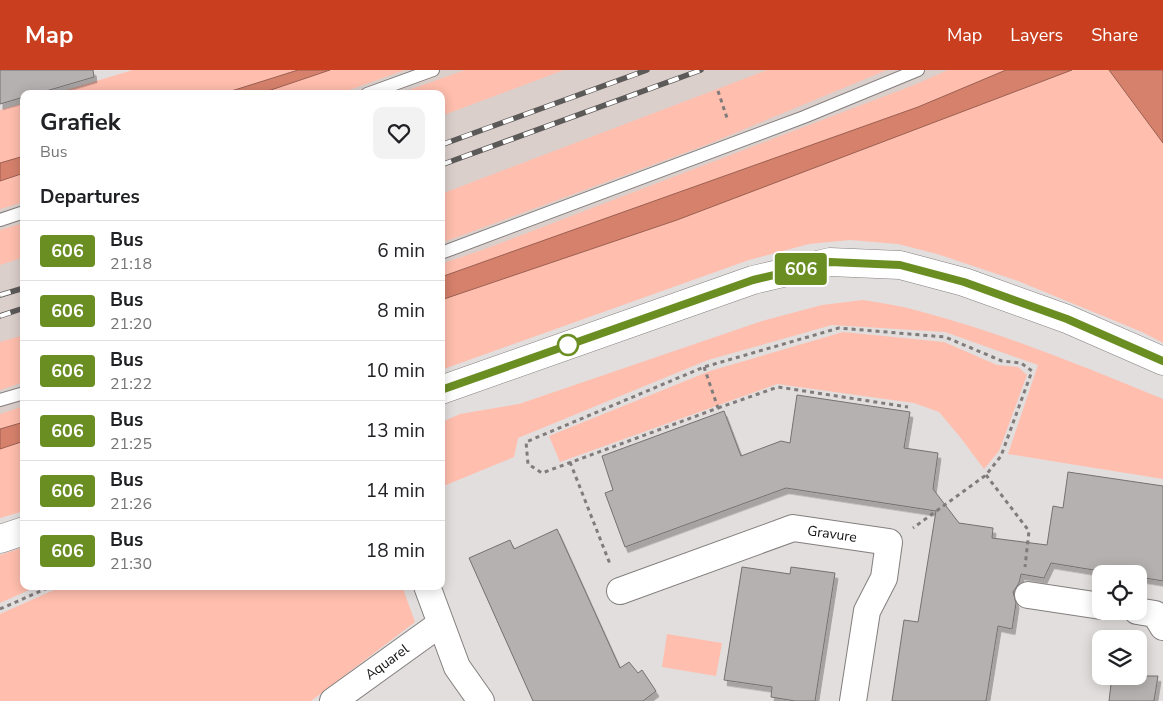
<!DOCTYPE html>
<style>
body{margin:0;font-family:"Nunito Sans",sans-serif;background:#f2f2f2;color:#202124;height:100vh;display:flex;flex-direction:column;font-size:19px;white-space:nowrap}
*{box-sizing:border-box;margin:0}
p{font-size:16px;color:#757577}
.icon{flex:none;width:28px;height:28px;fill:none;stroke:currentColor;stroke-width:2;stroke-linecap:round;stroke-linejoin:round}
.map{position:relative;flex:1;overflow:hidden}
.drawer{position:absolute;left:20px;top:20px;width:425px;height:500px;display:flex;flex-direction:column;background:#fff;border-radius:10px;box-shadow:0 2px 12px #0003}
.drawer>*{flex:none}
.badge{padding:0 10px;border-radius:4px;font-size:18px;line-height:32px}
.buttons{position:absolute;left:1092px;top:495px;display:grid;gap:10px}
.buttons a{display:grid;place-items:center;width:55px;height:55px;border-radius:10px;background:#fff;box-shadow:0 2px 12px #0003;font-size:25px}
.map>.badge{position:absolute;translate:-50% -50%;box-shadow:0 0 0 2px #fff}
h2{padding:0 20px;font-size:19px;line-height:45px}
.round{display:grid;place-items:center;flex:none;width:52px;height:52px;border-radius:10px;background:#f2f2f2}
.overview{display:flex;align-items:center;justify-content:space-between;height:85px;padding:0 20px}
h1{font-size:24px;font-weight:700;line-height:38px}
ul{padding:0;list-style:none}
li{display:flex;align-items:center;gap:15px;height:60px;padding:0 20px;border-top:1px solid #e0e0e0}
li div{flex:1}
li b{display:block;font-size:19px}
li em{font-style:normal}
li .badge{min-width:55px;font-weight:700;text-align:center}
header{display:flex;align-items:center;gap:30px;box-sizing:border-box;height:70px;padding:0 25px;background:#c83e1e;color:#fff}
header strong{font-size:24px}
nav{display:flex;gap:28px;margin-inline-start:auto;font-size:18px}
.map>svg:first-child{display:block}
.built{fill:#dbcfcb}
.green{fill:#ffbeae}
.water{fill:#d6816c;stroke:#9b5f50}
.building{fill:#b5b1b0;stroke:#757170;filter:url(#shadow)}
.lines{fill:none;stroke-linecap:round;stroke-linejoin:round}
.service-casing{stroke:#837f7e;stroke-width:14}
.minor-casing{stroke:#837f7e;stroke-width:28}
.secondary-casing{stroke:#837f7e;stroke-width:29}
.path{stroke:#7f7c7b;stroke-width:3;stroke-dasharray:4 4;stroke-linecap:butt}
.service{stroke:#fff;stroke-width:12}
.minor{stroke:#fff;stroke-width:26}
.secondary{stroke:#fff;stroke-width:28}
.rail-casing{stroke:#5c5a59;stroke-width:5.5}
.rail{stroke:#fff;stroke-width:4;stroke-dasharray:11;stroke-linecap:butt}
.line-casing{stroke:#fff;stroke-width:11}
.line{stroke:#6b8e23;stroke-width:8}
.stop-dot{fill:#fff;stroke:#6b8e23;stroke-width:2.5}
.labels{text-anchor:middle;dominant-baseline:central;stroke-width:4;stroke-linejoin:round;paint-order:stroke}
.street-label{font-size:14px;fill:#100f0e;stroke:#fff}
</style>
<header>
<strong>Map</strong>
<nav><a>Map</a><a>Layers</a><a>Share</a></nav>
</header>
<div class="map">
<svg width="1163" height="631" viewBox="0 0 1163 631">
<defs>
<filter id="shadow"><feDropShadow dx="3" dy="5.5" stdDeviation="0" flood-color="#0004"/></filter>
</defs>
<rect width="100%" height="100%" fill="#e2dedd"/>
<!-- built -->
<g class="built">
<path d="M330 0H1041L441 217V24H259Z"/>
<path d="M24 103V364L0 371V111Z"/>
</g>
<!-- green -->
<g class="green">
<path d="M133 0H298L222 24H53Z"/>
<path d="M330 0H405L338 24H259Z"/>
<path d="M465 0H564L441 46V24H398Z"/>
<path d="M767 0H887L706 75 441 173V124Z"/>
<path d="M948 0H1006L918 37 441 207V194L485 179 914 15Z"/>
<path d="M1072 0H1109L1163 73V273L1142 262 1018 211 937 184 898 174 850 170 809 174 749 190 441 300V230L677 150Z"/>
<path d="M24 33V86L0 93V40Z"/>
<path d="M24 103V132L0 139V111Z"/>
<path d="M24 153V187L0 195V160Z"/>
<path d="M863 230C882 233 901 236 919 241 1003 263 1083 296 1163 329V409L1008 384 1038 295 945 262 832 255 708 290 518 368 514 387 441 417 442 352 460 344 519 334 762 251 822 235Z"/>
<path d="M843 262 944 272 997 295 1018 297 1027 305 999 381 984 399 960 367 939 342 914 333 777 314 560 392 549 366 710 301Z"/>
<path d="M24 265V312L0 320V272Z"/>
<path d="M24 336V352L0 359V344Z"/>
<path d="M24 371V441L0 448V379Z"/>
<path d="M24 477V516H38L0 533V485Z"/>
<path d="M63 516H402L415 552 311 631H0V544Z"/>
<path d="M667 564 722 573 716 606 662 597Z"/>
</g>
<!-- water -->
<g class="water">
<path d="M298 0H330L259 24H222Z"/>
<path d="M1006 0H1072L677 150 441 230V207L918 37Z"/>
<path d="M1109 0H1163V73Z"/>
<path d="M24 86V103L0 111V93Z"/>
<path d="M24 352V371L0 379V359Z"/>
</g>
<!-- building -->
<g class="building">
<path d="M0 0H93L94 7 36 24H24V27L0 34Z"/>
<path d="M797 325 910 342 904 378 938 383 933 419 959 453 993 458 992 468 1047 475 1053 436 1063 438 1068 402 1163 416V511L1139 507V504H1118L1051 493 1044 508 1021 504 1019 513 1013 522 1016 533 1012 559 998 556 986 631H892L904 550 918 552 936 441 786 418 625 477 605 423 613 420 602 386 724 341 741 386 781 371 790 373Z"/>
<path d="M557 459 620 598 629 592 638 603 642 600 656 621 643 631H533L469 488 510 470 514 479Z"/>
<path d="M742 497 790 504 791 497 835 503 815 631H795L771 627 772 617 724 610Z"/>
<path d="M1112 606H1158L1154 631H1109Z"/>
</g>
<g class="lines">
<defs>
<g id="service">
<path d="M367 24 433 0"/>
<path d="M0 150 24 142"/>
<path d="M441 183 804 47 918 0"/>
<path d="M0 330 24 323"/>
</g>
<g id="minor">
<path d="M427 516 457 597 481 631"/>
<path d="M620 521 793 458 889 472 884 508 867 541 853 631"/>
<path d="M1028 525 1101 536"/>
<path d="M1137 541 1155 544 1163 557"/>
<path d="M333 631 440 554"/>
</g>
<g id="secondary">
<path d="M441 320 753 210 830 192 900 195 964 212 1067 249 1163 291"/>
<path d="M0 469 24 461"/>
</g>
</defs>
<!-- service casing -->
<use href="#service" class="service-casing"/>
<!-- minor casing -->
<use href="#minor" class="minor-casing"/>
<!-- secondary casing -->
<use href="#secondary" class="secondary-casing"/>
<!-- path -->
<g class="path">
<path d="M718 21 728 51"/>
<path d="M704 297 718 338 542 403 528 394 526 372 704 297 839 258 945 267 1002 291 1021 293 1032 301 1001 386 986 405 913 458"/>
<path d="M718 338 778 317 908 337"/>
<path d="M570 392 610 494"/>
<path d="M986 405 1029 461 1025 497"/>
<path d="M0 539 52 516"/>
</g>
<!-- service -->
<use href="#service" class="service"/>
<!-- minor -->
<use href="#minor" class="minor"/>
<!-- secondary -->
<use href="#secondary" class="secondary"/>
<defs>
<g id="rail">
<path d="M441 75 647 0"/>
<path d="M441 95 701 0"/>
<path d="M0 225 24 218"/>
<path d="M0 246 24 238"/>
</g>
</defs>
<!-- rail casing -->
<use href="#rail" class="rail-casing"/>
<!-- rail -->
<use href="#rail" class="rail"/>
</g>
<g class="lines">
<defs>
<path id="line" d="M441 320 753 210 830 192 900 195 964 212 1067 249 1163 291"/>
</defs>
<!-- line casing -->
<use href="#line" class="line-casing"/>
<!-- line -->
<use href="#line" class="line"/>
</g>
<!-- markers -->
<circle class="stop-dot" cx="568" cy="275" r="10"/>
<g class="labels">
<!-- street labels -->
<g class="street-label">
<text transform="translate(832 464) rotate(8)">Gravure</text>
<text transform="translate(387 592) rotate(-36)">Aquarel</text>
</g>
</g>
</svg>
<div class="buttons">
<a><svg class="icon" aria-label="locate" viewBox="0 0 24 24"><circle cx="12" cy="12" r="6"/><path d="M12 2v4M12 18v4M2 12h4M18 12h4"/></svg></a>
<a><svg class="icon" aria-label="layers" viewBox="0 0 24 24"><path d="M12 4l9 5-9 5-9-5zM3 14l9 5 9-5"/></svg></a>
</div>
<b class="badge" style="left:801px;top:199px;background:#6b8e23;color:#fff">606</b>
<section class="drawer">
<div class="overview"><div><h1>Grafiek</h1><p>Bus</p></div><a class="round"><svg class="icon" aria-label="heart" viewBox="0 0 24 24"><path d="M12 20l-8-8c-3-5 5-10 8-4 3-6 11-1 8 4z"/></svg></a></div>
<h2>Departures</h2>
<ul>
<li><span class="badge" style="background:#6b8e23;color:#fff">606</span><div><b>Bus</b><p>21:18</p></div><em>6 min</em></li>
<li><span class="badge" style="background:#6b8e23;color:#fff">606</span><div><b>Bus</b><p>21:20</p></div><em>8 min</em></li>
<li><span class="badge" style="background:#6b8e23;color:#fff">606</span><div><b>Bus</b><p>21:22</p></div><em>10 min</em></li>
<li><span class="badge" style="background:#6b8e23;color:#fff">606</span><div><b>Bus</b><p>21:25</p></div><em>13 min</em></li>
<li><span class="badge" style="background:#6b8e23;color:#fff">606</span><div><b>Bus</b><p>21:26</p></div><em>14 min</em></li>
<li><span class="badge" style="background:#6b8e23;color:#fff">606</span><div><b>Bus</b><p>21:30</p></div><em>18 min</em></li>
</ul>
</section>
</div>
